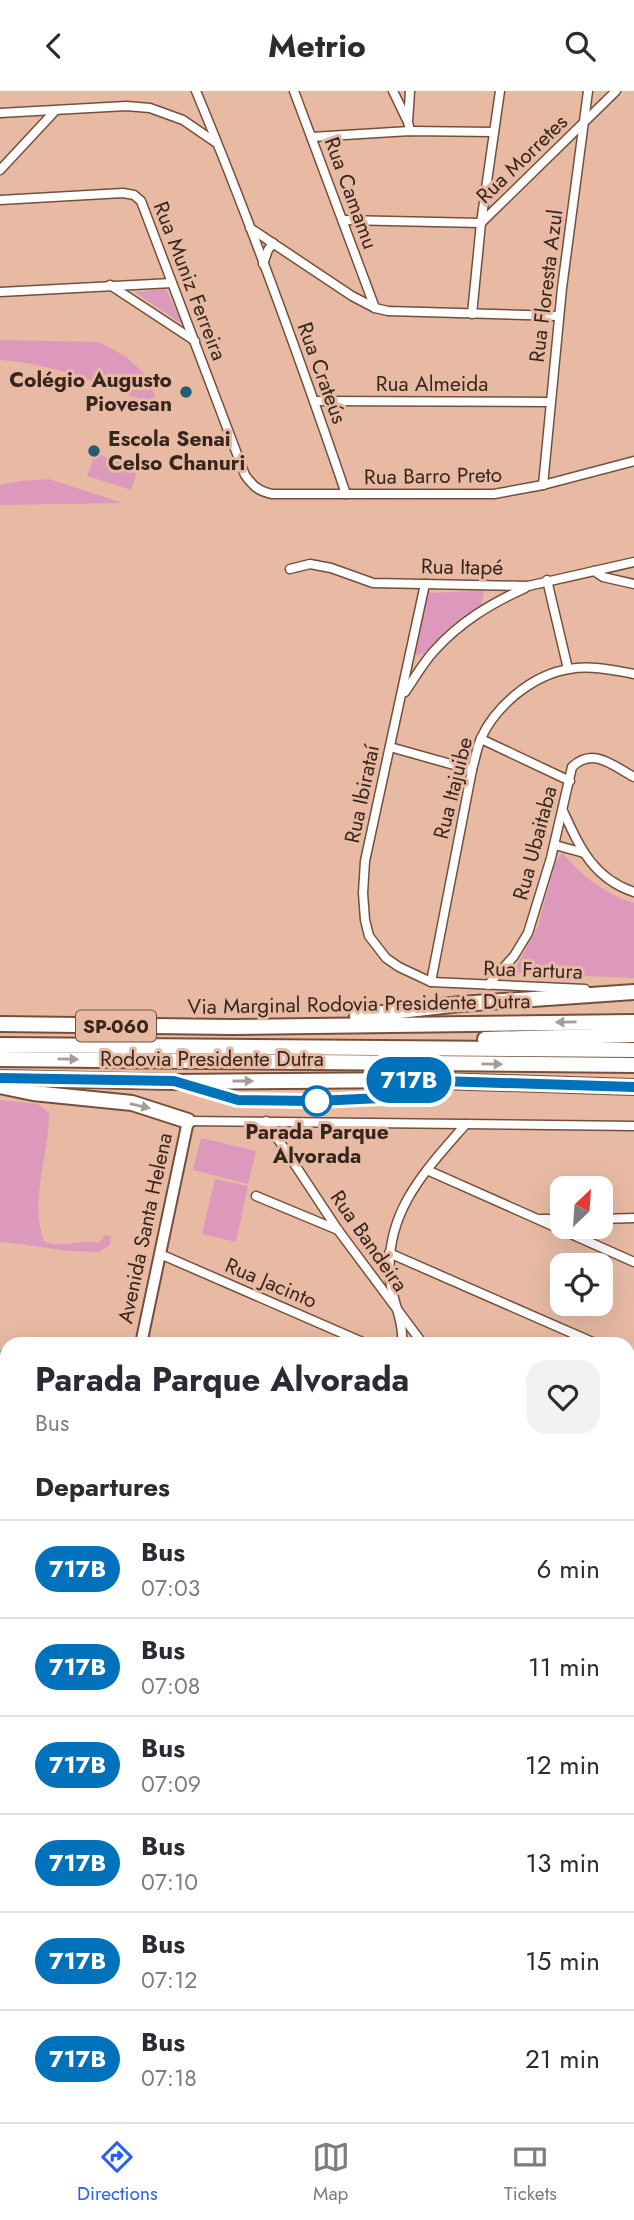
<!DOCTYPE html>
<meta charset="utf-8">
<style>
body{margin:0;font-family:Jost,sans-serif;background:#f2f2f3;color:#2b2b33;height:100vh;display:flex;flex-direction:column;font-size:26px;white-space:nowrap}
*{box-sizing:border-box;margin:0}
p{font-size:23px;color:#7c7c81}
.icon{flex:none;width:38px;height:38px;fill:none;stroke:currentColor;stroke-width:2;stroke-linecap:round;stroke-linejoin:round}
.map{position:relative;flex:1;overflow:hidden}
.drawer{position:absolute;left:0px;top:1246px;width:635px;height:786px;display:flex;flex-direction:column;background:#fff;border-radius:21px 21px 0 0;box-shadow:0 7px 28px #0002}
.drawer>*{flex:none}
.badge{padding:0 14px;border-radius:23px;font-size:24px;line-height:46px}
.needle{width:46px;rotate:25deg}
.fabs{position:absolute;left:550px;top:1085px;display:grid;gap:14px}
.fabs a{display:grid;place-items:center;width:63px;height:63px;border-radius:14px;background:#fff;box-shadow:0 7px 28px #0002;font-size:35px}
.map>.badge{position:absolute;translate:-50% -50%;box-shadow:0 0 0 4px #fff}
h2{padding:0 35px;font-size:26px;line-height:63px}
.round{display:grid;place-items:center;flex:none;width:74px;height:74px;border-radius:21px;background:#f2f2f3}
.headline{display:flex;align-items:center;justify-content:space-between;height:119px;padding:0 35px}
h1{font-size:33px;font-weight:700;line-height:52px}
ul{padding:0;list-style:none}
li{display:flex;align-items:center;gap:21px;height:98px;padding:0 35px;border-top:2px solid #e1e1e2}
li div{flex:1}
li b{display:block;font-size:26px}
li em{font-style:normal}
li .badge{min-width:77px;font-weight:700;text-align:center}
header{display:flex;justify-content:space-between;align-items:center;height:91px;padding:0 35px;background:#fff;font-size:32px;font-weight:700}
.tabs{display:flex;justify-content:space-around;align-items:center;height:98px;border-top:2px solid #e1e1e2;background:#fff;font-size:19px;color:#7c7c81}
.tabs a{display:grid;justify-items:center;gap:4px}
.tabs .selected{color:#2563eb}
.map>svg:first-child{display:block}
.green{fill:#dc99bb}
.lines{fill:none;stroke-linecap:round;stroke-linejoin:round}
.stream{stroke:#54b7df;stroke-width:2.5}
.street-casing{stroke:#764f3b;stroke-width:11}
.secondary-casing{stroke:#764f3b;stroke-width:14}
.highway-casing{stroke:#764f3b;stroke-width:18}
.street{stroke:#fff;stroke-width:8}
.secondary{stroke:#fff;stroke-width:10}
.highway{stroke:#fff;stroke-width:14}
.oneway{fill:#a59d99}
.line-casing{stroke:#fff;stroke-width:16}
.line{stroke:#0072bc;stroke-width:10}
.poi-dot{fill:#215e75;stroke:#e8baa4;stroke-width:2.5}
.stop-dot{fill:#fff;stroke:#0072bc;stroke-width:3.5}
.labels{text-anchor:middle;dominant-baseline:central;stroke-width:6;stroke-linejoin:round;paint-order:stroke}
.shield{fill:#e8baa4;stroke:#6c5246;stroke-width:2}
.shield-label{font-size:19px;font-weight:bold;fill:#37261d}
.street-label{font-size:21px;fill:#37261d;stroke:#e8baa4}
.poi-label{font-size:21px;font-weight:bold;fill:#37261d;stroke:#e8baa4;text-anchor:end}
.stop-label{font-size:21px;font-weight:bold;fill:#37261d;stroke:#e8baa4}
</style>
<header><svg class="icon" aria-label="back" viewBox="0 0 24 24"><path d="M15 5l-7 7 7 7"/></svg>Metrio<svg class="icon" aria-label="search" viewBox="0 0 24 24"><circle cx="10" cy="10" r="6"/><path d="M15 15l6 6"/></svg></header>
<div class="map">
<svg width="634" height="2031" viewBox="0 0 634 2031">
<rect width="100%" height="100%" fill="#e8baa4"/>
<!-- green -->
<g class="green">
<path d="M166 198 183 234 135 201Z"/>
<path d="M0 249 99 251 125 265 147 285 159 316C107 295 56 273 0 269Z"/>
<path d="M95 362 138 377 131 399 87 385Z"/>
<path d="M49 388 123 412 0 414V394L21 390Z"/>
<path d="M484 500 481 516 463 528 423 563 404 564 419 502Z"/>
<path d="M562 762C585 787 602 801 634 812V887L513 882 538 835 555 772Z"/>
<path d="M0 1009 38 1013 49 1022C49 1065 29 1109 44 1150 61 1159 81 1147 99 1152L105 1144 111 1145 110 1154 99 1161 70 1160 4 1151 0 1152Z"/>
<path d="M201 1047 256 1060 248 1093 193 1079Z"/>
<path d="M215 1088 248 1095 236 1151 202 1143Z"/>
<path d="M628 1653 634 1655V1722L628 1720Z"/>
</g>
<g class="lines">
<!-- stream -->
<g class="stream">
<path d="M0 1260 7 1263"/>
<path d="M628 1620 634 1622"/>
<path d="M628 1740 634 1742"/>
</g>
<defs>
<g id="street">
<path d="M196 0C251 132 300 268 346 403"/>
<path d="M294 0 375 217"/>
<path d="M393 0 407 29"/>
<path d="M410 0 408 31 410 40"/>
<path d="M0 22 126 15 150 17 183 29 215 51"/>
<path d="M312 46 410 40 494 41"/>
<path d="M0 79 55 20"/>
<path d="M0 109 123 102 134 104 141 110 245 384C253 395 258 400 272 403H494L543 394 634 370"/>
<path d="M343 129 481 132 616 0"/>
<path d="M250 137 352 205 375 217 388 220 559 225"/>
<path d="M263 173 268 159 273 152"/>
<path d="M110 194 195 250"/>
<path d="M0 201 172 192"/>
<path d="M472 223 481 132 500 0"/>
<path d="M314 310 549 311"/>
<path d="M543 394 562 197 588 0"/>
<path d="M290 478 310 473 331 477 373 492 528 495 634 471"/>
<path d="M594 480 603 486 634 493"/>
<path d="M547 489 568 578"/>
<path d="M425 493 365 770 363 802 365 829 369 845 386 867 399 876 431 891 585 898"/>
<path d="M405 601C414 588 423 572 434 560 460 531 490 513 525 497"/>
<path d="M481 648 570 690"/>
<path d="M390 656 472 679"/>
<path d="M563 720C580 757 593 787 634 801"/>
<path d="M555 754 584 762"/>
<path d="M431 891 472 679C475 668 477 657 481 647 496 615 532 584 569 578 590 574 613 579 634 583"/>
<path d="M488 894 514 865 528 842 551 767 572 676C593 656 612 674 634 686"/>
<path d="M188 1030 634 1035"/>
<path d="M266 1030 338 1139 423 1253"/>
<path d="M427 1079 634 1171"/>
<path d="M256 1105 338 1139"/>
<path d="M541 1128H562"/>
<path d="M600 1128 634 1127"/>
<path d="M389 1162 597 1253"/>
<path d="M160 1163 367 1253"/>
<path d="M402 1253C404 1231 393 1211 390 1189 384 1121 425 1080 466 1033"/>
<path d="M628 1267 634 1269"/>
<path d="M0 1364 7 1366"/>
<path d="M628 1369 634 1372"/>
<path d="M0 1444 7 1447"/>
<path d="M0 1538 7 1541"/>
<path d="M0 1617 7 1608"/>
<path d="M0 1647 7 1653"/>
<path d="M0 1713 7 1707"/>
<path d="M0 1801 7 1815"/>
<path d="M0 1859 7 1852"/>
<path d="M628 1887H634"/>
<path d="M0 1923 7 1927"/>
<path d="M221 2025 222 2031"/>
<path d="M316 2025 317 2031"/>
<path d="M405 2025 406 2031"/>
<path d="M498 2025 500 2031"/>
<path d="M0 2026 9 2031"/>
<path d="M567 2031 572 2025"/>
</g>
<g id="secondary">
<path d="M141 1253 188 1030"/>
<path d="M119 2031 123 2025"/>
</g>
<g id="highway">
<path d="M357 925 460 913 634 901"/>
<path d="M0 933 232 936 634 931"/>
<path d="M485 948 634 944"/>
<path d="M0 954 634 959"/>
<path d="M0 968 634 974"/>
<path d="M0 987 175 991 409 989 634 996"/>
<path d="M0 995 33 1002 132 1012 188 1030"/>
</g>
</defs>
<!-- street casing -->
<use href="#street" class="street-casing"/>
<!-- secondary casing -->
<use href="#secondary" class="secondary-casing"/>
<!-- highway casing -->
<use href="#highway" class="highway-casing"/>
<!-- street -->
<use href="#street" class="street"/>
<!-- secondary -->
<use href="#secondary" class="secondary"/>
<!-- highway -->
<use href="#highway" class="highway"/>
</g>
<!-- one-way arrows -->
<defs><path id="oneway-solid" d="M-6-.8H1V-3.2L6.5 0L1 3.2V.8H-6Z" transform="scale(1.75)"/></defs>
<g class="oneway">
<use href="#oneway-solid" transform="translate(566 931) rotate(179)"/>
<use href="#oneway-solid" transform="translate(68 968) rotate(1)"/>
<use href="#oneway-solid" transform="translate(492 973) rotate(1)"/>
<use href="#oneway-solid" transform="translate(243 990)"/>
<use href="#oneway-solid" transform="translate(140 1015) rotate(13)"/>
</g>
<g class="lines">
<defs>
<path id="line" d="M0 987 174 990 238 1009 316 1010 382 1007 409 989 634 996"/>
</defs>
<!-- line casing -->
<use href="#line" class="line-casing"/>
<!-- line -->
<use href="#line" class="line"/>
</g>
<!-- markers -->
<g class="poi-dot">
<circle cx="186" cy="301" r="7"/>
<circle cx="94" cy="360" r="7"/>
</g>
<circle class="stop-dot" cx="317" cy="1010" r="14"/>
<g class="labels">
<!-- shield labels -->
<rect class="shield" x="76" y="919.5" width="80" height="31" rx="5"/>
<g class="shield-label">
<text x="116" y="935">SP-060</text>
</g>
<!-- street labels -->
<g class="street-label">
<text transform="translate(522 68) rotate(-44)">Rua Morretes</text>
<text transform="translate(351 102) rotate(70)">Rua Camamu</text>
<text transform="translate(190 190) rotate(69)">Rua Muniz Ferreira</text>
<text transform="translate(546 195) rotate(-83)">Rua Floresta Azul</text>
<text transform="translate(322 282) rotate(70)">Rua Crateús</text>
<text x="432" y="293">Rua Almeida</text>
<text transform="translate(433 385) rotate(-1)">Rua Barro Preto</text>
<text transform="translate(462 476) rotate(1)">Rua Itapé</text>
<text transform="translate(453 697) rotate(-76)">Rua Itajuibe</text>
<text transform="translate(362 703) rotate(-78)">Rua Ibirataí</text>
<text transform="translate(535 752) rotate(-75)">Rua Ubaitaba</text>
<text transform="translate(533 879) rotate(2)">Rua Fartura</text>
<text transform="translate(359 913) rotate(-1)">Via Marginal Rodovia Presidente Dutra</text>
<text x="212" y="968">Rodovia Presidente Dutra</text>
<text transform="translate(145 1137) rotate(-78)">Avenida Santa Helena</text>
<text transform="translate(369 1150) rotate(55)">Rua Bandeira</text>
<text transform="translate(271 1192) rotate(23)">Rua Jacinto</text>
</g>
<!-- poi labels -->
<g class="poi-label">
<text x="172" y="289">Colégio Augusto<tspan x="172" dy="24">Piovesan</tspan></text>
<text x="108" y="348" text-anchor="start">Escola Senai<tspan x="108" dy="24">Celso Chanuri</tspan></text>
</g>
<!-- stop labels -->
<g class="stop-label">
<text x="317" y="1041">Parada Parque<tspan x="317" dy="24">Alvorada</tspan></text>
</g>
</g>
</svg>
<div class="fabs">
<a><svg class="needle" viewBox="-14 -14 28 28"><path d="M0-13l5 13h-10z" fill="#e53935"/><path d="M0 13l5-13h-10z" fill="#7c7c81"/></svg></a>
<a><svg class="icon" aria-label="locate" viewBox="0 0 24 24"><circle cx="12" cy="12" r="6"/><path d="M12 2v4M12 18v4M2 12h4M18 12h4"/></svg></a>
</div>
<b class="badge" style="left:409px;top:989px;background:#0072bc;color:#fff">717B</b>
<section class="drawer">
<div class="headline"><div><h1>Parada Parque Alvorada</h1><p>Bus</p></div><a class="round"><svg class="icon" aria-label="heart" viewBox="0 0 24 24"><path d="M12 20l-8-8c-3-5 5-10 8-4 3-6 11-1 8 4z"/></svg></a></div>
<h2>Departures</h2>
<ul>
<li><span class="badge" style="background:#0072bc;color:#fff">717B</span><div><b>Bus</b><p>07:03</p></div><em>6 min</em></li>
<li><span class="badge" style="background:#0072bc;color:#fff">717B</span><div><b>Bus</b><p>07:08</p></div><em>11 min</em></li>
<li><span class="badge" style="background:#0072bc;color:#fff">717B</span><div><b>Bus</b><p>07:09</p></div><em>12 min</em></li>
<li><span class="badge" style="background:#0072bc;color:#fff">717B</span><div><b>Bus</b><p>07:10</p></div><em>13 min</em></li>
<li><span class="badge" style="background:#0072bc;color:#fff">717B</span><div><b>Bus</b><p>07:12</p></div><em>15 min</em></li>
<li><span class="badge" style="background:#0072bc;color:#fff">717B</span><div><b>Bus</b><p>07:18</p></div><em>21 min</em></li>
</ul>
</section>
</div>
<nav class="tabs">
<a class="selected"><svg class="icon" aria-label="directions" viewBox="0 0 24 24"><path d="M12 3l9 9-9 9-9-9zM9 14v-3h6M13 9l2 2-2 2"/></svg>Directions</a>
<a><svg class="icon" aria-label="map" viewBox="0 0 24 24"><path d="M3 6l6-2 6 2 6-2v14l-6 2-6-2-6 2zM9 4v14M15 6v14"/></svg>Map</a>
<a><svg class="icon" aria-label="tickets" viewBox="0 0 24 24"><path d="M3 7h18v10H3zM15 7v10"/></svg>Tickets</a>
</nav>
